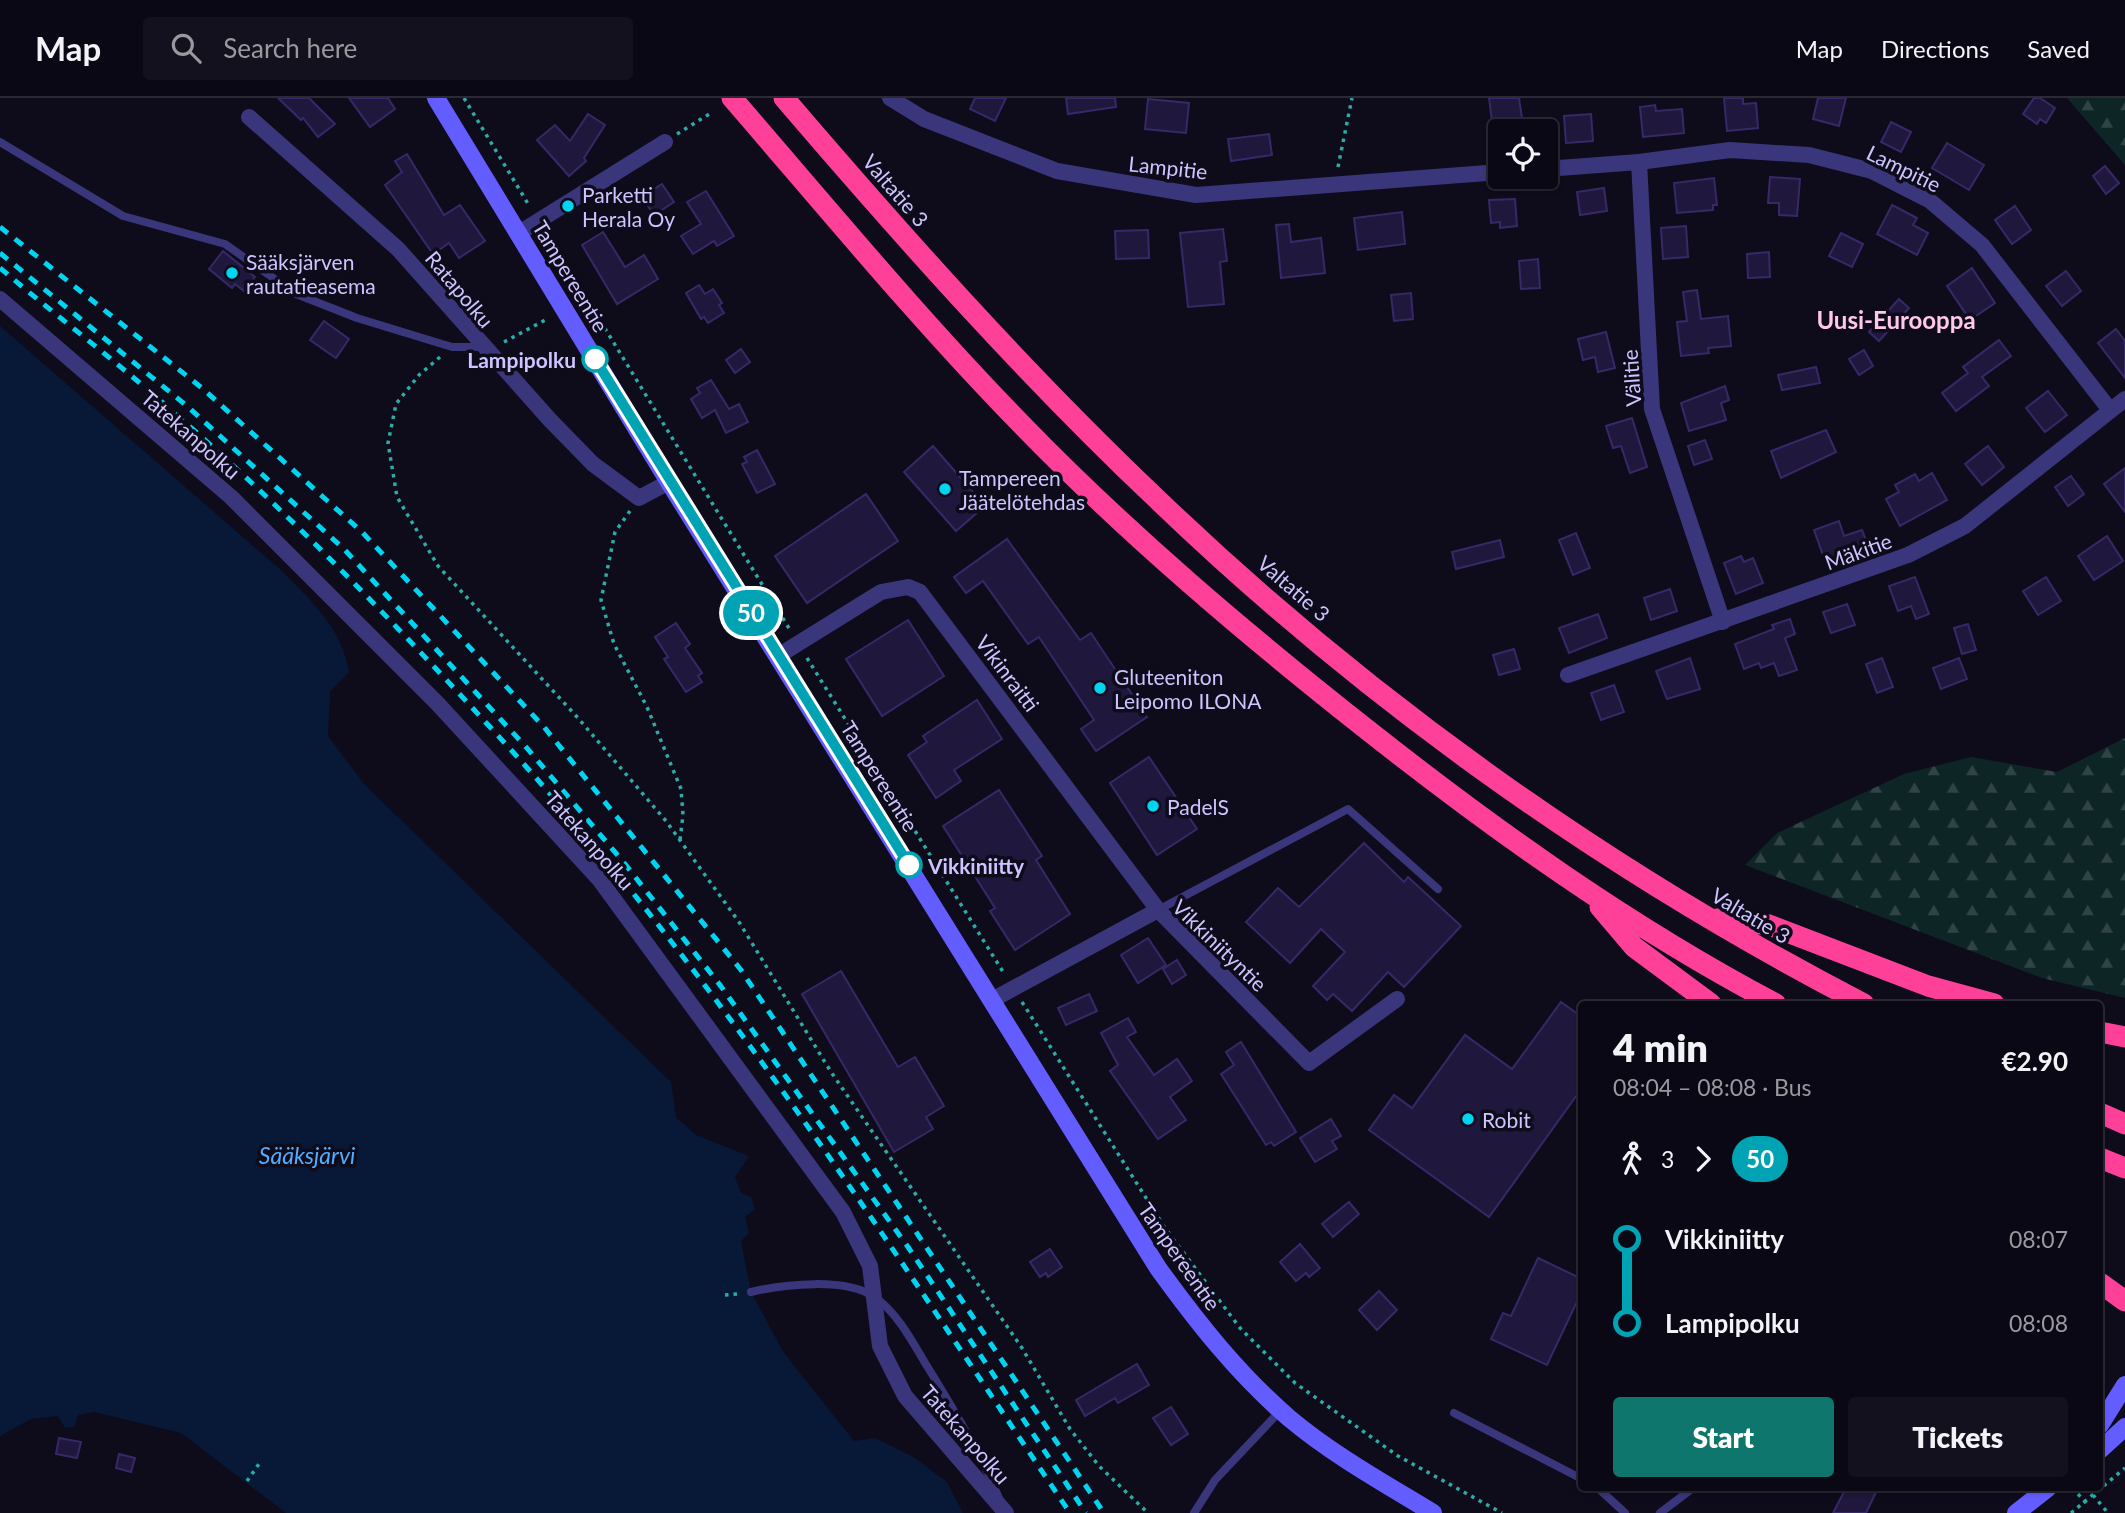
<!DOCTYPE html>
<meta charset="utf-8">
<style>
body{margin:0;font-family:Lato,sans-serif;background:#13111d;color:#f1f3f6;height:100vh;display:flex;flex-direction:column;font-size:26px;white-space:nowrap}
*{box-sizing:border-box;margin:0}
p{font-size:23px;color:#999aa0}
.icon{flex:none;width:38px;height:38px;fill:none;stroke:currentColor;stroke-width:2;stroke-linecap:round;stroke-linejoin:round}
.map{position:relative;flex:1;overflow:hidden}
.sheet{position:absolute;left:1578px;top:903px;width:525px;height:490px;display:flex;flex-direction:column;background:#0a0814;border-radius:7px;box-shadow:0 2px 5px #0004,0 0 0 2px #2a2934}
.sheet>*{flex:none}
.badge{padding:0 14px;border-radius:23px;font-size:24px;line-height:46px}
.controls{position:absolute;left:1488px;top:21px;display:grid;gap:14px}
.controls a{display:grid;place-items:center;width:70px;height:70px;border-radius:7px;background:#0a0814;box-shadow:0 2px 5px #0004,0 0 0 2px #2a2934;font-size:35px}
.map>.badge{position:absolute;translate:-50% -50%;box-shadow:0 0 0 4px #fff}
.legs{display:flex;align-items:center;gap:10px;height:77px;padding:0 35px;font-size:23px}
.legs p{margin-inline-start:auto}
.overview{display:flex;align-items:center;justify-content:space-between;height:119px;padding:0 35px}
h1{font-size:38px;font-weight:800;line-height:52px}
.button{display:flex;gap:14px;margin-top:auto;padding:14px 35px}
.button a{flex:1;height:80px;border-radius:7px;background:#0f766e;color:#fff;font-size:28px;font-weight:800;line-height:80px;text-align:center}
.button a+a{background:#13111d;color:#f1f3f6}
ul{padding:0 35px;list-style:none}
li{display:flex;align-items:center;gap:24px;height:84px;font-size:26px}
li i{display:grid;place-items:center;width:10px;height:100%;margin:0 9px;background:currentColor}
li i::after{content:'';width:18px;height:18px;margin:-9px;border:5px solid;border-radius:50%;background:#0a0814}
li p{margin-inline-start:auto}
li:first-child i{background:linear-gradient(#0000 50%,currentColor 0)}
li:last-child i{background:linear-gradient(currentColor 50%,#0000 0)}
header{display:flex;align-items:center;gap:42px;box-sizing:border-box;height:98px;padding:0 35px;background:#0a0814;border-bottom:2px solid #2a2934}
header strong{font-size:33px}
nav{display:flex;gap:38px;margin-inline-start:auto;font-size:24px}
.search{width:490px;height:63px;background:#13111d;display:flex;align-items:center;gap:18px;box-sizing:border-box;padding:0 24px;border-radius:7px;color:#999aa0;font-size:26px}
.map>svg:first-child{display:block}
.forest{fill:url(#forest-firs)}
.water{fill:#081837}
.building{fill:#1f173c;stroke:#372968;stroke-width:2}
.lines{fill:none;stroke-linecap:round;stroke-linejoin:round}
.path{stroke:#2caca7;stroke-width:3.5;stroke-dasharray:3.5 5;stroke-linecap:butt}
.service{stroke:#39367b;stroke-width:8}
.minor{stroke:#39367b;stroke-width:16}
.secondary{stroke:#635cff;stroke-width:18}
.motorway{stroke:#ff4098;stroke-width:21}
.rail{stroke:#00d4f0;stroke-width:5;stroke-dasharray:10 9;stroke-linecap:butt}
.line-1-casing{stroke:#fff;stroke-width:16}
.line-1{stroke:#00a3b4;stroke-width:10}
.poi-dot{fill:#00d4f0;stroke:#0e0b1b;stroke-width:2.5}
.stop-1-dot{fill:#fff;stroke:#00a3b4;stroke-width:3.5}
.labels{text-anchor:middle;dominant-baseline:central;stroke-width:7;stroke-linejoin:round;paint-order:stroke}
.street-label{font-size:21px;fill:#cdc5ff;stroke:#0e0b1b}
.poi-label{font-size:21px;fill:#cdc5ff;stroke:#0e0b1b;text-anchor:start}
.stop-label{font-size:21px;font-weight:bold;fill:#cdc5ff;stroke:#0e0b1b;text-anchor:end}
.water-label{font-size:23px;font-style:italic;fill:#53adff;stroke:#0e0b1b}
.quarter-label{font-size:24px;font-weight:bold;fill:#ffc7ea;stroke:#0e0b1b}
</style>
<header>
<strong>Map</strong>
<div class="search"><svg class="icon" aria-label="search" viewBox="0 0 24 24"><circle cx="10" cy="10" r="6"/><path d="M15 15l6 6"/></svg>Search here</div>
<nav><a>Map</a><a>Directions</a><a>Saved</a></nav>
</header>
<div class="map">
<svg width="2125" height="1415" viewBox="0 0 2125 1415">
<defs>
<pattern id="forest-firs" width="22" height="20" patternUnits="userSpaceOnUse" patternTransform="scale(1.75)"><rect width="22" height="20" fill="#0e2525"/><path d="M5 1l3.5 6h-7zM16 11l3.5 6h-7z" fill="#304346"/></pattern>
</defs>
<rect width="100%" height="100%" fill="#0e0b1b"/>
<!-- forest -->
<g class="forest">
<path d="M2067 0H2125V67Z"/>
<path d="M2125 640V900L2042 880 1745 767 1777 735 1904 676 1971 659 2057 674Z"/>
</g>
<!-- water -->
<path class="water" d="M0 228 282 473C312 504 342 530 349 574L330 593 328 638 365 687 671 984 676 1019 696 1037 749 1058 735 1079 741 1095 751 1099 755 1111 745 1119 749 1135 741 1143 751 1194 784 1255 854 1343 875 1340 915 1360 947 1384 963 1415H286L181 1335 94 1314 78 1317 74 1329 65 1330 58 1318 31 1321 0 1338Z"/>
<!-- building -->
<g class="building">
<path d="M278 0H309L335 26 318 39 303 20 301 22Z"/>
<path d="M349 0H388L395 11 370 29Z"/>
<path d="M975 0H1006L995 23 970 11Z"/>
<path d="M1066 0H1115L1116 9 1068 16Z"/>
<path d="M1489 0H1519L1523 27 1493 31Z"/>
<path d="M1724 0H1743V6L1756 5 1758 30 1727 33Z"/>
<path d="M1818 0H1846L1839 28 1813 21Z"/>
<path d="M2034 0H2040L2055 10 2046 25 2040 21 2037 26 2023 16Z"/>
<path d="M1148 1 1189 5 1186 35 1145 31Z"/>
<path d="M1655 7 1656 13 1682 11 1684 35 1643 39 1640 9Z"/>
<path d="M588 16 605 27 584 60 586 63 569 78 537 42 555 27 570 43Z"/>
<path d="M1591 16 1593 43 1566 45 1564 18Z"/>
<path d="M1891 24 1911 34 1901 54 1881 44Z"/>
<path d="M1269 36 1272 57 1231 63 1228 41Z"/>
<path d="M1947 45 1984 67 1969 92 1932 70Z"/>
<path d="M407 56 444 117 460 107 485 143 459 160 449 145 433 156 385 87 402 74 395 63Z"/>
<path d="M2105 68 2119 85 2106 96 2093 78Z"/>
<path d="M1770 79 1800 81 1797 118 1779 117V105H1768Z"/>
<path d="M1714 80 1717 107H1713V112L1677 115 1674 85Z"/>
<path d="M662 86 674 104 654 117 642 99Z"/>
<path d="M1604 90 1607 113 1580 117 1577 94Z"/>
<path d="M706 93 734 138 717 148 714 143 693 156 681 138 701 126 687 104Z"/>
<path d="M1515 101 1517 128 1500 130V124L1491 125 1489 102Z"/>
<path d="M1892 107 1917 120 1913 127 1928 135 1917 157 1877 136Z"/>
<path d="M2015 108 2031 132 2012 146 1995 122Z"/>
<path d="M1402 114 1405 146 1358 152 1354 120Z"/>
<path d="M1289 126 1291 144 1321 140 1325 175 1281 180 1276 127Z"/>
<path d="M1686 128 1688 159 1663 161 1661 130Z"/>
<path d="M1223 131 1227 163 1220 164 1224 206 1188 209 1180 135Z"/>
<path d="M1148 132 1149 160 1116 161 1115 133Z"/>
<path d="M603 134 625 169 644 157 658 181 617 206 582 147Z"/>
<path d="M1841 135 1863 146 1852 169 1829 158Z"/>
<path d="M223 153 255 179 244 193 235 186 232 190 209 171Z"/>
<path d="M1769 154 1770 179 1748 180 1747 156Z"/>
<path d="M1538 161 1540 190 1521 191 1519 163Z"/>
<path d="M1972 170 1995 205 1970 222 1947 188Z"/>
<path d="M2066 173 2081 193 2062 208 2046 188Z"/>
<path d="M699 187 705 196 713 191 722 205 719 207 724 215 708 225 704 219 701 221 686 195Z"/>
<path d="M1697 192 1701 221 1728 218 1731 248 1708 250 1709 255 1681 258 1677 224 1687 223 1683 194Z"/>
<path d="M1411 195 1413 221 1394 223 1391 197Z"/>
<path d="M1899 201 1909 210 1879 243 1869 234Z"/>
<path d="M324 223 349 241 336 260 310 242Z"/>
<path d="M2116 231 2125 243V280L2098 245Z"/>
<path d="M1606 234 1615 270 1598 274 1595 259 1583 262 1578 241Z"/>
<path d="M1999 242 2011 258 1982 279 1989 288 1956 313 1942 295 1968 275 1963 269Z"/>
<path d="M741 251 750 264 735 275 726 262Z"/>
<path d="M1864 252 1873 268 1859 277 1849 261Z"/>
<path d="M1816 269 1820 285 1782 292 1778 277Z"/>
<path d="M711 282 729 311 739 306 748 324 726 335 715 312 702 320 691 301 700 295 697 290Z"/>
<path d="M1725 288 1729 302 1721 305 1726 322 1689 333 1681 305Z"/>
<path d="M2048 293 2067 317 2045 334 2026 310Z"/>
<path d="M1632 320 1647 369 1630 375 1621 348 1613 350 1606 328Z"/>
<path d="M1826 332 1836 354 1781 380 1771 353Z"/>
<path d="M1705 342 1712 361 1694 367 1688 348Z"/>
<path d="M933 348 985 408 956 433 904 374Z"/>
<path d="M1988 348 2004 369 1982 387 1965 366Z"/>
<path d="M757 352 775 386 757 395 742 366 747 364 744 359Z"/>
<path d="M2125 370V414L2104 386Z"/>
<path d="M1932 375 1947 402 1900 428 1886 401 1899 394 1895 387 1915 376 1919 383Z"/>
<path d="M2071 378 2084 396 2068 408 2055 389Z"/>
<path d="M866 396 898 443 807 505 775 458Z"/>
<path d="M1839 423 1844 438 1862 432 1868 448 1825 463 1814 432Z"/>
<path d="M1576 435 1590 470 1573 477 1559 442Z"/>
<path d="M2107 438 2123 463 2094 482 2078 458Z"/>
<path d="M1007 441 1080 542 1091 535 1147 619 1096 653 1081 631 1094 622 1039 539 1028 546 983 483 966 495 954 479Z"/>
<path d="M1500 442 1504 459 1456 471 1452 454Z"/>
<path d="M1741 458 1744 464 1753 460 1763 485 1736 496 1724 465Z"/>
<path d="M1915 479 1929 516 1916 521 1911 508 1898 513 1889 488Z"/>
<path d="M2046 479 2061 503 2038 517 2023 493Z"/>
<path d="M1670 491 1677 513 1651 522 1644 500Z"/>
<path d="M1847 506 1855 527 1831 535 1823 514Z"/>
<path d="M1598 516 1607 540 1569 555 1559 530Z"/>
<path d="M1790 521 1795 536 1785 540 1797 572 1779 578 1774 565 1761 570 1759 565 1744 571 1735 546 1774 531 1772 527Z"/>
<path d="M908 522 944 578 882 618 846 561Z"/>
<path d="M676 525 690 546 685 550 702 575 698 578 702 584 686 594 664 561 668 559 655 539Z"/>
<path d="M1968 526 1976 552 1962 556 1954 530Z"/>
<path d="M1514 551 1520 571 1499 577 1493 557Z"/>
<path d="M1690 560 1700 591 1667 601 1656 573Z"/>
<path d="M1882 560 1893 589 1877 595 1866 566Z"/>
<path d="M1959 560 1967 581 1941 591 1933 570Z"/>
<path d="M1614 587 1624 614 1601 622 1591 595Z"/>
<path d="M977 602 1002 641 954 672 961 683 936 700 908 657 927 644 923 638Z"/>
<path d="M1149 659 1197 731 1157 757 1110 685Z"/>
<path d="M999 692 1042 758 1036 762 1070 816 1015 852 990 813 995 810 943 728Z"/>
<path d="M1364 745 1404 784 1408 779 1461 828 1404 889 1388 874 1352 913 1333 896 1327 902 1313 888 1345 854 1321 831 1290 865 1246 824 1278 790 1299 809Z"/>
<path d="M1148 840 1166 867 1138 885 1121 857Z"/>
<path d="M1177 862 1186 877 1172 886 1163 871Z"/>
<path d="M841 873 898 969 915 959 944 1008 926 1019 933 1031 894 1054 802 896Z"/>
<path d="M1089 896 1097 913 1066 927 1058 910Z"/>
<path d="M1561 904 1582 919V990L1489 1119 1369 1032 1394 997 1412 1010 1465 937 1512 971Z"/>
<path d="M1128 920 1136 934 1127 939 1154 977 1177 961 1192 983 1170 999 1186 1022 1158 1041 1110 973 1118 967 1101 935Z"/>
<path d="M1241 944 1296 1034 1274 1048 1271 1044 1266 1047 1221 976 1234 967 1226 954Z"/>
<path d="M1331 1021 1341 1038 1332 1043 1337 1051 1315 1064 1300 1040Z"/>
<path d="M1349 1104 1359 1116 1333 1139 1322 1126Z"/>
<path d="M1300 1146 1320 1170 1309 1179 1306 1175 1296 1183 1280 1164Z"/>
<path d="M1050 1151 1062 1169 1048 1179 1046 1175 1040 1179 1030 1164Z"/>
<path d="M1538 1160 1582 1181V1193L1547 1267 1491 1241 1503 1215 1511 1218Z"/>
<path d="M1379 1193 1397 1212 1377 1232 1359 1212Z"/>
<path d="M1137 1266 1149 1287 1118 1305 1115 1300 1085 1318 1076 1302Z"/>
<path d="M1171 1309 1188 1336 1171 1347 1153 1320Z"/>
<path d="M59 1340 81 1344 77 1360 56 1356Z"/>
<path d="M119 1356 135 1360 131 1374 116 1370Z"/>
<path d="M1846 1390H1878L1866 1415H1833Z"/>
</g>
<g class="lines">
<!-- path -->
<g class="path">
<path d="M464 0 530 109"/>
<path d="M677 36 711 15"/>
<path d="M1338 69 1352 0"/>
<path d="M547 136 790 532"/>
<path d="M504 244 549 220"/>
<path d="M440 259 419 277 396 306 388 345 397 399 438 468 578 620 666 723 739 824 831 974 1022 1250 1070 1331 1099 1368 1148 1415"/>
<path d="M630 413 615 434 601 502 614 546 647 609 681 691 683 717 680 742"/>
<path d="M807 560 1005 877"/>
<path d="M1022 904 1165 1130 1240 1230 1295 1285 1398 1358 1502 1415"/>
<path d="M725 1197 738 1196"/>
<path d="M247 1383 261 1363"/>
<path d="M2078 1396 2086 1405"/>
<path d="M2093 1397 2108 1415"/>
<path d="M2071 1415 2125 1370"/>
</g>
<!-- service -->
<g class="service">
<path d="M0 44 123 118 225 146 296 196 357 220 452 249H482"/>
<path d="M1158 812 1348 711 1438 791"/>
<path d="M751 1194C784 1186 847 1179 876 1200 899 1217 913 1245 927 1268 954 1312 979 1353 999 1400"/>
<path d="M1454 1315 1582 1381"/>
<path d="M1598 1390 1625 1415"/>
<path d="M1194 1415 1215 1382 1281 1312"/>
<path d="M1660 1415 1693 1390"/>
</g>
<!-- minor -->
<g class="minor">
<path d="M890 0 924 21 1057 73 1196 97 1500 74"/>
<path d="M249 19 398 151 550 322 593 366 639 400 669 384"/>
<path d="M1639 64 1652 311 1723 524"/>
<path d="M1545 71 1639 64 1730 52 1809 57 1872 73 1929 102 1982 147 2110 312"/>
<path d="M519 135 665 44"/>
<path d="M0 201 231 399 437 605 599 781 843 1114 870 1168 880 1248 905 1298 1006 1415"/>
<path d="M778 558 881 494 908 489 920 494 1158 812 1309 965 1397 901"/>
<path d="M1568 577 1908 457 1965 428 2125 301"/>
<path d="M992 902 1158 812"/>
</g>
<!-- secondary -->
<g class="secondary">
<path d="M436 0 669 384 1158 1170C1197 1224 1238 1276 1289 1320 1333 1357 1384 1385 1433 1415"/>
<path d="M2100 1327 2125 1287"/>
<path d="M2100 1352 2125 1329"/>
<path d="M2016 1415 2048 1390"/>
</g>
<!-- motorway -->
<g class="motorway">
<path d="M732 0C828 111 922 225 1024 329 1130 438 1246 536 1365 630 1494 732 1630 829 1776 906"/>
<path d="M784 0C903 139 1025 276 1158 402 1366 602 1608 774 1864 906"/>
<path d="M1600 809 1634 849 1711 906"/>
<path d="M1717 821 1769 827 1928 888 1994 906"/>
<path d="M2100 934 2125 939"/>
<path d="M2100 1015 2125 1026"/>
<path d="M2100 1060 2125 1070"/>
<path d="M2100 1185 2125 1203"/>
</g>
<!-- rail -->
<g class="rail">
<path d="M0 129 202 290 362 434 544 629 741 872 1104 1415"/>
<path d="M0 155 187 308 344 451 526 649 625 766 720 887 908 1149 1086 1415"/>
<path d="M0 170C59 220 121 267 179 319 297 422 406 537 512 653 724 887 894 1154 1070 1415"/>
</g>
</g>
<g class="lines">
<defs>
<path id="line-1" d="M595 261 909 767"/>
</defs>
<!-- line-1 casing -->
<use href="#line-1" class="line-1-casing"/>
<!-- line-1 -->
<use href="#line-1" class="line-1"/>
</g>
<!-- markers -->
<g class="poi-dot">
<circle cx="568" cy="108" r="7"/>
<circle cx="232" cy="175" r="7"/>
<circle cx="945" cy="391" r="7"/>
<circle cx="1100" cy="590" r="7"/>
<circle cx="1153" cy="708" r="7"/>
<circle cx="1468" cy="1021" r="7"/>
</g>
<g class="stop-1-dot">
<circle cx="595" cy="261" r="12"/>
<circle cx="909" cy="767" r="12"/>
</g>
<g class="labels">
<!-- street labels -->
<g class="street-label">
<text transform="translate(1168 69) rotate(6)">Lampitie</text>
<text transform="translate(1904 70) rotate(26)">Lampitie</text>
<text transform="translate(896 92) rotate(49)">Valtatie 3</text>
<text transform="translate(571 178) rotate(59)">Tampereentie</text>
<text transform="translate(460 191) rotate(50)">Ratapolku</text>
<text transform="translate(1631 280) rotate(-94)">Välitie</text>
<text transform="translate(191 336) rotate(41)">Tatekanpolku</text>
<text transform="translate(1858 453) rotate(-20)">Mäkitie</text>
<text transform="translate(1294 490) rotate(41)">Valtatie 3</text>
<text transform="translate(1008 575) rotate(53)">Vikinraitti</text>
<text transform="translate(880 678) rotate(58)">Tampereentie</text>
<text transform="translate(590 742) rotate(49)">Tatekanpolku</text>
<text transform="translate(1751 817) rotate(31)">Valtatie 3</text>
<text transform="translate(1220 847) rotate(44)">Vikkiniityntie</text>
<text transform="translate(1180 1158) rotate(55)">Tampereentie</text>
<text transform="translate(966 1336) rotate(49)">Tatekanpolku</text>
</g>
<!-- poi labels -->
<g class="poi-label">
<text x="582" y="96">Parketti<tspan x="582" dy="24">Herala Oy</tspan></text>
<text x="246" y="163">Sääksjärven<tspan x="246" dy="24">rautatieasema</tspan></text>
<text x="959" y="379">Tampereen<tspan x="959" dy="24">Jäätelötehdas</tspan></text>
<text x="1114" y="578">Gluteeniton<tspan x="1114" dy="24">Leipomo ILONA</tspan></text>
<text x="1167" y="708">PadelS</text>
<text x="1482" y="1021">Robit</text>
</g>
<!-- stop labels -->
<g class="stop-label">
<text x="576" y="261">Lampipolku</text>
<text x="928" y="767" text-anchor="start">Vikkiniitty</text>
</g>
<!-- water labels -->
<g class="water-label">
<text x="307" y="1057">Sääksjärvi</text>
</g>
<!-- quarter labels -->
<g class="quarter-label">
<text x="1896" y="221">Uusi-Eurooppa</text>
</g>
</g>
</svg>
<div class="controls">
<a><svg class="icon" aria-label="locate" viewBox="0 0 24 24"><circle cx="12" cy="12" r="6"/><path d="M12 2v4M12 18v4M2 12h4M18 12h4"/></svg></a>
</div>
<b class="badge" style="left:751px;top:515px;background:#00a3b4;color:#fff">50</b>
<section class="sheet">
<div class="overview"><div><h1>4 min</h1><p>08:04 – 08:08 · Bus</p></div><b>€2.90</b></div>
<div class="legs"><svg class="icon" aria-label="walk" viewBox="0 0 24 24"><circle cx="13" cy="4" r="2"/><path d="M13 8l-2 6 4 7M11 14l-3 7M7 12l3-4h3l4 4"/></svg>3<svg class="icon" aria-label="forward" viewBox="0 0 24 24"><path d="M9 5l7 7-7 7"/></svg><b class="badge" style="background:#00a3b4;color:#fff">50</b></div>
<ul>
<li><i style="color:#00a3b4"></i><b>Vikkiniitty</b><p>08:07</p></li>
<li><i style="color:#00a3b4"></i><b>Lampipolku</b><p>08:08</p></li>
</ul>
<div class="button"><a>Start</a><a>Tickets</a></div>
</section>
</div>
